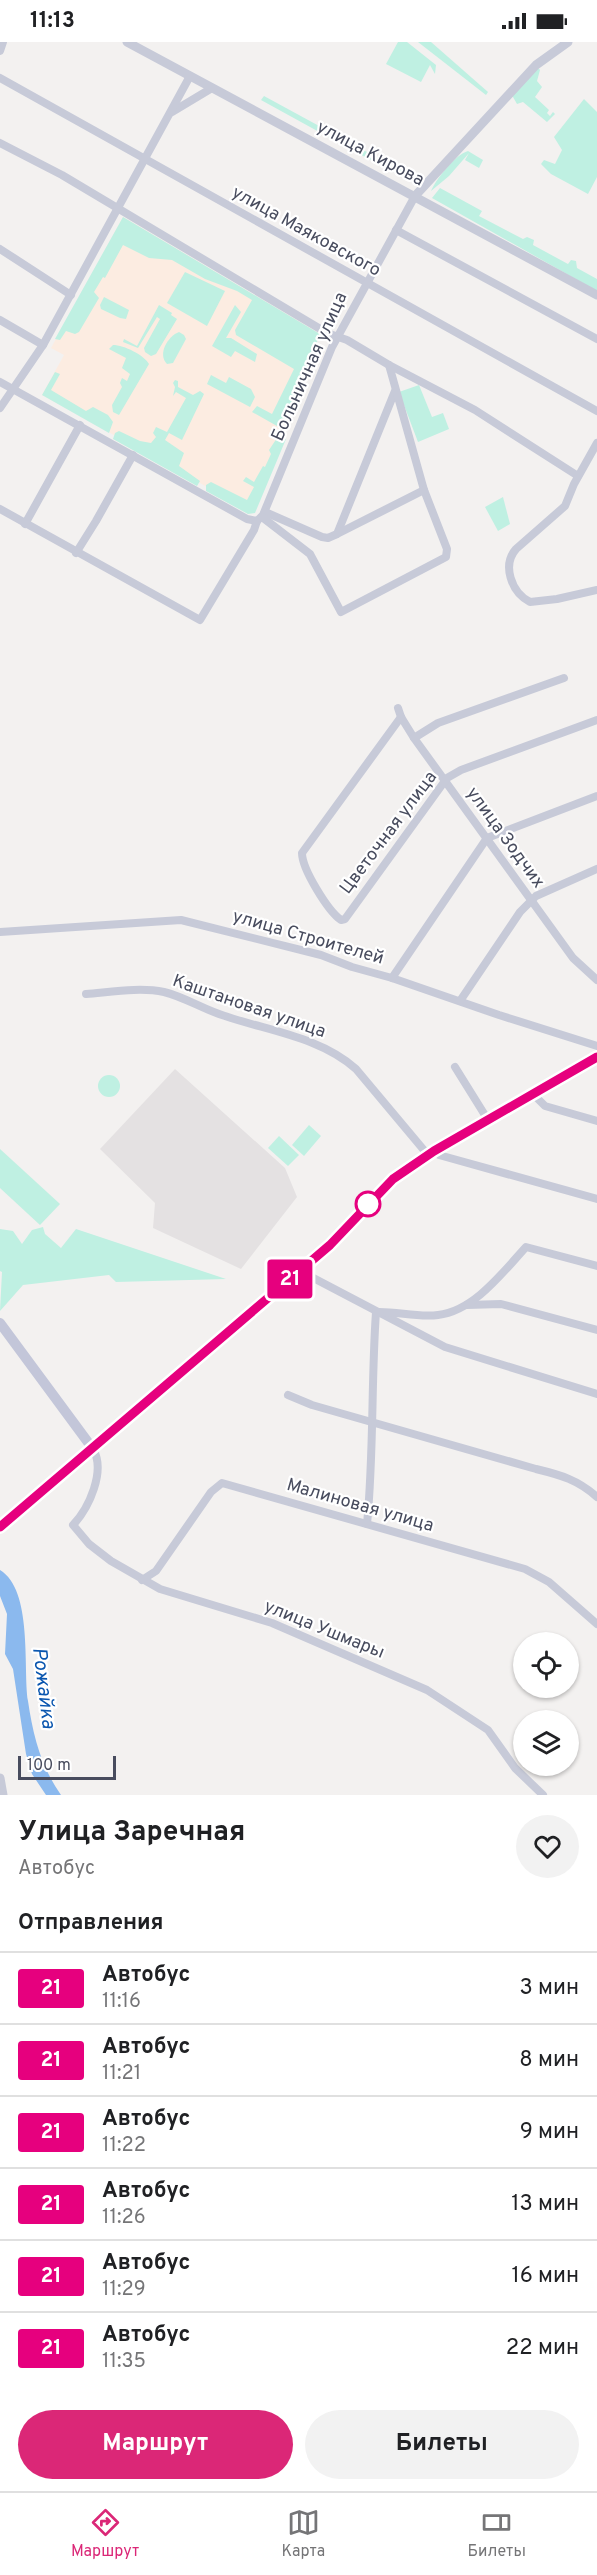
<!DOCTYPE html>
<html lang="ru">
<meta charset="utf-8">
<style>
body{margin:0;font-family:Overpass,sans-serif;background:#f2f2f2;color:#202124;height:100vh;display:flex;flex-direction:column;font-size:22px;white-space:nowrap}
*{box-sizing:border-box;margin:0}
p{font-size:20px;color:#757577}
.icon{flex:none;width:33px;height:33px;fill:none;stroke:currentColor;stroke-width:2;stroke-linecap:round;stroke-linejoin:round}
.map{position:relative;height:1753px;overflow:hidden}
.sheet{display:flex;flex-direction:column;background:#fff;flex:1}
.sheet>*{flex:none}
.badge{padding:0 12px;border-radius:4px;font-size:21px;line-height:39px}
.controls{position:absolute;left:513px;top:1590px;display:grid;gap:12px}
.controls a{display:grid;place-items:center;width:66px;height:66px;border-radius:50%;background:#fff;box-shadow:0 2px 4px #0004;font-size:30px}
.scale{position:absolute;left:18px;bottom:15px;width:98px;box-sizing:border-box;padding-left:6px;border:3px solid #484c5e;border-top:0;font-size:16px;line-height:21px;white-space:nowrap;color:#484c5e;-webkit-text-stroke:4px #fff;paint-order:stroke}
.map>.badge{position:absolute;translate:-50% -50%;box-shadow:0 0 0 3px #fff}
h2{padding:0 18px;font-size:22px;line-height:54px}
.round{display:grid;place-items:center;flex:none;width:63px;height:63px;border-radius:32px;background:#f2f2f2}
.head{display:flex;align-items:center;justify-content:space-between;height:102px;padding:0 18px}
h1{font-size:28px;font-weight:700;line-height:45px}
.cta{display:flex;gap:12px;margin-top:auto;padding:12px 18px}
.cta a{flex:1;height:69px;border-radius:36px;background:#db2777;color:#fff;font-size:24px;font-weight:700;line-height:69px;text-align:center}
.cta a+a{background:#f2f2f2;color:#202124}
ul{padding:0;list-style:none}
li{display:flex;align-items:center;gap:18px;height:72px;padding:0 18px;border-top:2px solid #e0e0e0}
li div{flex:1}
li b{display:block;font-size:22px}
li em{font-style:normal}
li .badge{min-width:66px;font-weight:700;text-align:center}
.status{display:flex;justify-content:space-between;align-items:center;height:42px;padding:0 30px;background:#fff;direction:ltr}
.status svg{height:16px;fill:currentColor}
.menu{display:flex;justify-content:space-around;align-items:center;height:84px;border-top:2px solid #e0e0e0;background:#fff;font-size:16px;color:#757577}
.menu a{display:grid;justify-items:center;gap:3px}
.menu .current{color:#db2777}
.map>svg:first-child{display:block}
.education{fill:#e4e1e2}
.medical{fill:#fcece1}
.green{fill:#bff0e2}
.water{fill:#8bb9ee}
.lines{fill:none;stroke-linecap:round;stroke-linejoin:round}
.minor{stroke:#c7cad8;stroke-width:8}
.tertiary{stroke:#c7cad8;stroke-width:9}
.secondary{stroke:#c3c6d9;stroke-width:10}
.line-casing{stroke:#fff;stroke-width:14}
.line{stroke:#e6007e;stroke-width:9}
.stop-dot{fill:#fff;stroke:#e6007e;stroke-width:3}
.labels{text-anchor:middle;dominant-baseline:central;stroke-width:4.5;stroke-linejoin:round;paint-order:stroke}
.street-label{font-size:18px;fill:#484c5e;stroke:#fff}
.water-label{font-size:20px;font-style:italic;fill:#0a56af;stroke:#fff}
</style>
<div class="status"><b>11:13</b><svg viewBox="0 0 49 12"><path d="M0 12V9h3v3zM5 12V6h3v6zM10 12V3h3v9zM15 12V0h3v12zM26 1h20v11H26zM47 4h2v5h-2z"/></svg></div>
<div class="map">
<svg width="597" height="1753" viewBox="0 0 597 1753">
<rect width="100%" height="100%" fill="#f3f1f0"/>
<!-- education -->
<path class="education" d="M175 1027 285 1126 297 1155 241 1227 153 1186 155 1161 100 1107Z"/>
<!-- medical -->
<path class="medical" d="M123 175 320 292 252 470 42 353 64 313 51 306Z"/>
<!-- green -->
<g class="green">
<path d="M398 0H407L436 23 435 32 430 23 421 40 386 22Z"/>
<path d="M418 0H431L488 50 486 53Z"/>
<path d="M536 23 540 28 537 39 542 45 535 55 549 68 547 71 550 74 553 70 555 72 547 80 523 60 517 62 513 55 508 53Z"/>
<path d="M264 54 343 97 341 102 261 58Z"/>
<path d="M584 57 597 70V135L588 152 551 132 541 122 544 118 555 122 562 108 554 95Z"/>
<path d="M349 101 401 127 402 130 405 128 410 132H398L346 105Z"/>
<path d="M468 109 483 118 479 126 465 118 469 111 449 134 431 149C437 136 455 113 468 109Z"/>
<path d="M440 146 482 169 479 174 523 197 527 195 534 198 533 203 568 222 571 218 576 219 577 226 597 237V249L432 156Z"/>
<path d="M123 175 320 292 286 382 280 379 277 384 252 370 257 364 272 372 294 327 236 293 235 288 252 258 237 249 205 237 172 218 149 216 123 203 105 236 103 235 94 250 99 256 79 290 75 292 66 289 60 298 55 297Z"/>
<path d="M185 230 225 249 207 284 167 261Z"/>
<path d="M104 255 129 268 126 277 120 276 101 267 100 263Z"/>
<path d="M159 263 172 271 171 273 177 277 156 312 151 314 145 310 144 306 160 277 157 275 138 306 123 300 124 297 137 304Z"/>
<path d="M235 263 241 270 226 296H231L257 312 255 320 235 309 231 315 212 304Z"/>
<path d="M179 290 184 293 186 297 173 321 167 322C157 312 168 294 179 290Z"/>
<path d="M113 303C124 303 144 313 149 322L119 373 113 370 112 363 122 345 120 341 122 336 127 339 130 332 122 326 126 316 109 307Z"/>
<path d="M55 330 60 332 51 348 86 369 93 365 108 373 113 380 109 391 42 353Z"/>
<path d="M211 333 226 341 229 335 251 347 255 355 250 365 207 342Z"/>
<path d="M175 338 178 339V345L193 353 200 349 204 352 182 398 169 391 165 398 184 411 179 424 200 439 197 444 113 397 115 391 119 389 140 399 151 401 156 395 153 391 156 385 167 390 186 356 176 350 173 354 175 345 173 341Z"/>
<path d="M419 343 432 375 443 371 449 387 418 400 399 350Z"/>
<path d="M279 393 286 397 255 471 248 472 206 449V443L211 440 247 458 254 445 243 439 246 435 254 440 263 424 265 425 271 412 269 408Z"/>
<path d="M503 455 510 482 498 489 485 465Z"/>
<circle cx="109" cy="1044" r="11"/>
<path d="M309 1083 321 1094 304 1114 292 1103Z"/>
<path d="M279 1094 299 1113 288 1124 268 1106Z"/>
<path d="M0 1107 60 1162 40 1183 0 1146Z"/>
<path d="M43 1185 45 1192 61 1206 76 1187 226 1237 116 1240 109 1233 23 1243 0 1269 2 1230 0 1229V1187L13 1189 22 1202 32 1188Z"/>
</g>
<!-- water -->
<path class="water" d="M0 1528C33 1548 23 1626 28 1659 33 1693 41 1725 61 1753H46L32 1732 26 1712 13 1627 5 1612 7 1572 0 1554Z"/>
<g class="lines">
<!-- minor -->
<g class="minor">
<path d="M0 9 3 0"/>
<path d="M0 36 597 369"/>
<path d="M172 70 212 46"/>
<path d="M0 101 62 133 327 291 347 298 389 323 475 368 578 434"/>
<path d="M396 188 597 297"/>
<path d="M0 207 71 253"/>
<path d="M0 278 43 303"/>
<path d="M0 340 247 477 257 479"/>
<path d="M0 366 43 303 190 34"/>
<path d="M597 401 574 442 565 464 516 507C502 523 511 550 530 560L557 557 597 548"/>
<path d="M0 467 200 578 254 488 257 479 263 473 332 305 415 154"/>
<path d="M265 470 322 495 328 496 337 492 395 349"/>
<path d="M262 475 310 512 341 570 446 515 447 507 424 448 389 323"/>
<path d="M25 482 80 383"/>
<path d="M337 492 424 448"/>
<path d="M76 511 96 479 133 413"/>
<path d="M398 666 401 675 414 696 573 916 597 938"/>
<path d="M401 675 302 811C302 827 328 869 341 878L345 877 447 736 461 728 597 678"/>
<path d="M414 696 438 681 564 636"/>
<path d="M0 890 181 878 321 913 352 925 392 936 499 973 597 1004"/>
<path d="M392 936 487 796 597 754"/>
<path d="M86 952C111 950 140 945 164 950 185 955 204 968 225 974 269 989 320 995 356 1027L428 1113"/>
<path d="M460 959 520 870 536 854 597 827"/>
<path d="M455 1025 488 1078"/>
<path d="M533 1052 545 1064 597 1079"/>
<path d="M434 1109 439 1113 597 1157"/>
<path d="M300 1229 445 1305 597 1352"/>
<path d="M467 1263 501 1262 597 1288"/>
<path d="M288 1353 312 1363 536 1427C561 1433 578 1438 597 1455"/>
<path d="M93 1407C106 1429 89 1466 73 1483L89 1502 111 1519 160 1547 272 1581 427 1648 488 1688 515 1726 543 1753"/>
<path d="M367 1482C374 1411 371 1341 376 1270 396 1269 418 1276 438 1273 474 1269 503 1230 526 1205L597 1224"/>
<path d="M142 1538 156 1529 211 1450 222 1441 525 1527 549 1540 597 1582"/>
</g>
<!-- tertiary -->
<g class="tertiary">
<path d="M127 0 597 253"/>
<path d="M415 154 536 23 568 0"/>
<path d="M0 1736 3 1753"/>
</g>
<!-- secondary -->
<g class="secondary">
<path d="M0 1281 93 1407"/>
<path d="M0 1485 330 1203 393 1137 434 1109 597 1015"/>
</g>
</g>
<g class="lines">
<defs>
<path id="line" d="M0 1485 330 1203 393 1137 434 1109 597 1015"/>
</defs>
<!-- line casing -->
<use href="#line" class="line-casing"/>
<!-- line -->
<use href="#line" class="line"/>
</g>
<!-- markers -->
<circle class="stop-dot" cx="368" cy="1162" r="12"/>
<g class="labels">
<!-- street labels -->
<g class="street-label">
<text transform="translate(370 112) rotate(28)">улица Кирова</text>
<text transform="translate(306 190) rotate(29)">улица Маяковского</text>
<text transform="translate(310 325) rotate(-66)">Больничная улица</text>
<text transform="translate(389 791) rotate(-53)">Цветочная улица</text>
<text transform="translate(505 796) rotate(54)">улица Зодчих</text>
<text transform="translate(308 896) rotate(16)">улица Строителей</text>
<text transform="translate(249 965) rotate(19)">Каштановая улица</text>
<text transform="translate(360 1464) rotate(16)">Малиновая улица</text>
<text transform="translate(324 1588) rotate(22)">улица Ушмары</text>
</g>
<!-- water labels -->
<g class="water-label">
<text transform="translate(43 1646) rotate(83)">Рожайка</text>
</g>
</g>
</svg>
<div class="controls">
<a><svg class="icon" aria-label="locate" viewBox="0 0 24 24"><circle cx="12" cy="12" r="6"/><path d="M12 2v4M12 18v4M2 12h4M18 12h4"/></svg></a>
<a><svg class="icon" aria-label="layers" viewBox="0 0 24 24"><path d="M12 4l9 5-9 5-9-5zM3 14l9 5 9-5"/></svg></a>
</div>
<div class="scale">100 m</div>
<b class="badge" style="left:290px;top:1237px;background:#e6007e;color:#fff">21</b>
</div>
<section class="sheet">
<div class="head"><div><h1>Улица Заречная</h1><p>Автобус</p></div><a class="round"><svg class="icon" aria-label="heart" viewBox="0 0 24 24"><path d="M12 20l-8-8c-3-5 5-10 8-4 3-6 11-1 8 4z"/></svg></a></div>
<h2>Отправления</h2>
<ul>
<li><span class="badge" style="background:#e6007e;color:#fff">21</span><div><b>Автобус</b><p>11:16</p></div><em>3 мин</em></li>
<li><span class="badge" style="background:#e6007e;color:#fff">21</span><div><b>Автобус</b><p>11:21</p></div><em>8 мин</em></li>
<li><span class="badge" style="background:#e6007e;color:#fff">21</span><div><b>Автобус</b><p>11:22</p></div><em>9 мин</em></li>
<li><span class="badge" style="background:#e6007e;color:#fff">21</span><div><b>Автобус</b><p>11:26</p></div><em>13 мин</em></li>
<li><span class="badge" style="background:#e6007e;color:#fff">21</span><div><b>Автобус</b><p>11:29</p></div><em>16 мин</em></li>
<li><span class="badge" style="background:#e6007e;color:#fff">21</span><div><b>Автобус</b><p>11:35</p></div><em>22 мин</em></li>
</ul>
<div class="cta"><a>Маршрут</a><a>Билеты</a></div>
</section>
<nav class="menu">
<a class="current"><svg class="icon" aria-label="directions" viewBox="0 0 24 24"><path d="M12 3l9 9-9 9-9-9zM9 14v-3h6M13 9l2 2-2 2"/></svg>Маршрут</a>
<a><svg class="icon" aria-label="map" viewBox="0 0 24 24"><path d="M3 6l6-2 6 2 6-2v14l-6 2-6-2-6 2zM9 4v14M15 6v14"/></svg>Карта</a>
<a><svg class="icon" aria-label="tickets" viewBox="0 0 24 24"><path d="M3 7h18v10H3zM15 7v10"/></svg>Билеты</a>
</nav>
